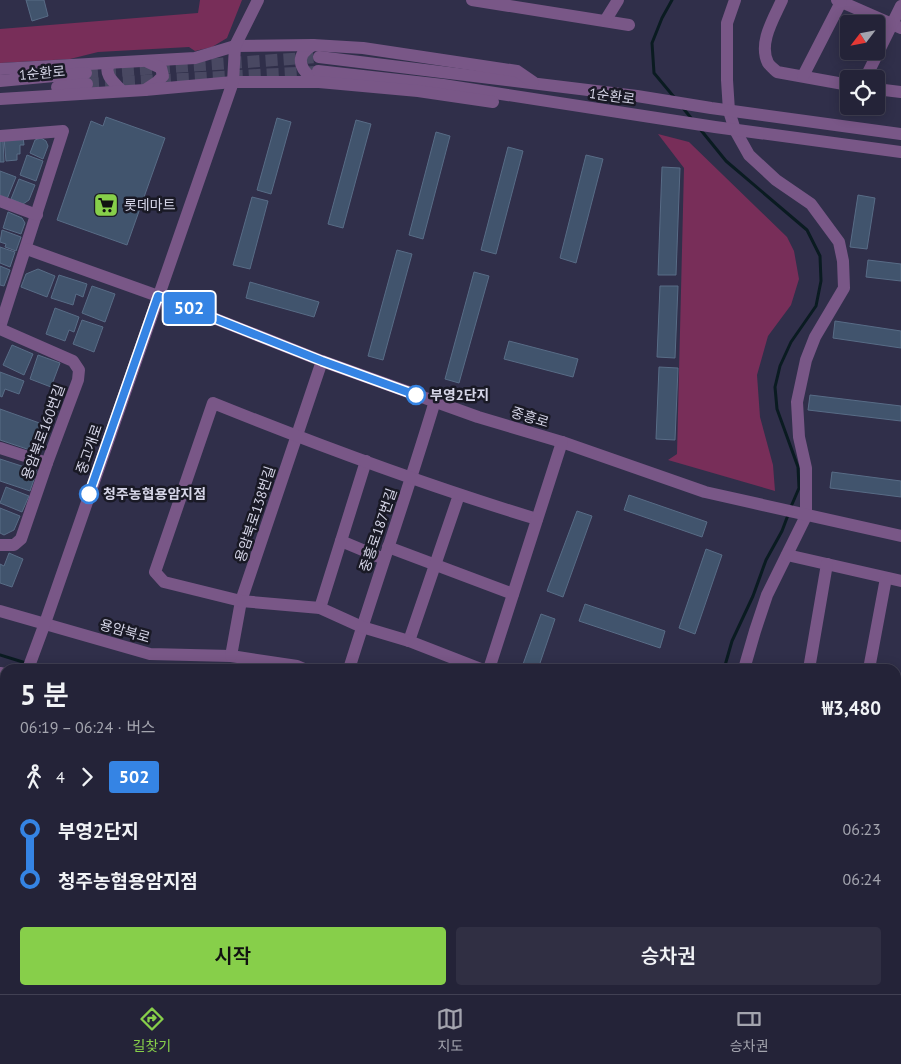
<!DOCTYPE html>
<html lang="ko">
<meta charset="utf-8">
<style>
body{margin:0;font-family:"PT Sans","Noto Sans KR",sans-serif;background:#302f43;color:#f1f3f6;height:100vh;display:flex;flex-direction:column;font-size:19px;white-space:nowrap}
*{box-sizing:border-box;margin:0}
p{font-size:16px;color:#a3a4ae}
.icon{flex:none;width:28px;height:28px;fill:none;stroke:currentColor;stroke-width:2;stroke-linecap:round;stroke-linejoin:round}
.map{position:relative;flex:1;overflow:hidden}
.side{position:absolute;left:0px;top:664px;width:901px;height:331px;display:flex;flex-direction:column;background:#242338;border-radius:15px 15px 0 0;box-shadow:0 2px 12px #0003,0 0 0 1px #414053}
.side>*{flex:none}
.badge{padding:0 10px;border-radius:4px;font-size:18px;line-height:32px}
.needle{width:32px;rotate:238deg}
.buttons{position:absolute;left:840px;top:15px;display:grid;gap:10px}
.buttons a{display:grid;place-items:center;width:45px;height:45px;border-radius:5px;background:#242338;box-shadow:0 2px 12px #0003,0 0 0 1px #414053;font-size:25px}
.map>.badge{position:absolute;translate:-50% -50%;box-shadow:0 0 0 2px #fff}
.legs{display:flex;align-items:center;gap:8px;height:55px;padding:0 20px;font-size:16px}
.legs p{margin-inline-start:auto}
.head{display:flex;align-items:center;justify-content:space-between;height:85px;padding:0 20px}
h1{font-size:28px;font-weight:600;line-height:38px}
.cta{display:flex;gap:10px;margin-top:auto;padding:10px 20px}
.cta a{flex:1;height:58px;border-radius:5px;background:#87cf4a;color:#111;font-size:20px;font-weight:600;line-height:58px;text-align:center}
.cta a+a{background:#302f43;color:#f1f3f6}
ul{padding:0 20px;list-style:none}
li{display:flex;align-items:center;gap:18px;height:50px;font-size:19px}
li i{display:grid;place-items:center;width:8px;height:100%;margin:0 6px;background:currentColor}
li i::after{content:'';width:12px;height:12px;margin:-6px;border:4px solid;border-radius:50%;background:#242338}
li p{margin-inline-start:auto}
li:first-child i{background:linear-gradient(#0000 50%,currentColor 0)}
li:last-child i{background:linear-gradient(currentColor 50%,#0000 0)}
.dock{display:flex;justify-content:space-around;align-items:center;height:70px;border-top:1px solid #414053;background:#242338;font-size:14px;color:#a3a4ae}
.dock a{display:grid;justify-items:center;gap:2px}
.dock .on{color:#87cf4a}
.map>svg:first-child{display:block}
.green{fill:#782e59}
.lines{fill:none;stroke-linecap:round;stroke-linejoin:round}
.stream{stroke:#0a1b21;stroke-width:3}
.building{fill:#41546d;stroke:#586c86}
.minor-tunnel{stroke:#494862;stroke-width:12;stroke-dasharray:12 6;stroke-linecap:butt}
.minor{stroke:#795787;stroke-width:12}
.line-1-casing{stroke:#fff;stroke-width:11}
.line-1{stroke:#3584e4;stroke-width:8}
.stop-1-dot{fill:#fff;stroke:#3584e4;stroke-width:2.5}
.labels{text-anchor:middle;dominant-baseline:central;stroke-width:5;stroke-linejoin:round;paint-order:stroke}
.street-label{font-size:14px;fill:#d5d5e7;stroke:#191925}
.poi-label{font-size:14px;fill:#d5d5e7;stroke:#191925;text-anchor:start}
.stop-label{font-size:14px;font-weight:bold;fill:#d5d5e7;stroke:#191925;text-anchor:start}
</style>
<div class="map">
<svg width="901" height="994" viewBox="0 0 901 994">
<rect width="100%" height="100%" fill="#302f4a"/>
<!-- green -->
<g class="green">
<path d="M200 0H242L227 38 212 47 195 51 189 47 98 52 70 59 0 63V29L198 13Z"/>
<path d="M658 134 689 142 787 237 794 251 799 279 791 305 768 336 757 375 760 417 773 465 775 491 668 460 677 454 684 168Z"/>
</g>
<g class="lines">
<!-- stream -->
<g class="stream">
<path d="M672 0 662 18 652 43 654 73 674 97"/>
<path d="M683 108 691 118"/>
<path d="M700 129 726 161 807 230 820 256 821 281 816 306 791 342 780 366 775 387 777 409 798 467 799 488 790 509"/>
<path d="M0 655 26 663"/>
<path d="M32 665 44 669"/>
<path d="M724 669 732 641 753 596 766 560 782 531 788 515"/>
<path d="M713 990 716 994"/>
<path d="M738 990 739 994"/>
</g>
</g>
<!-- building -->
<g class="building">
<path d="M26 0H44L48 16 32 21Z"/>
<path d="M106 117 165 138 127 245 57 220 91 121 103 126Z"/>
<path d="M277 118 291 122 271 194 257 190Z"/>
<path d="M356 120 371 124 343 228 328 224Z"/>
<path d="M436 132 450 136 423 239 409 235Z"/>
<path d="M23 137 24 145H20V154H17V160L6 161 4 138Z"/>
<path d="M41 138 46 141 48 146 43 159 30 153 35 140Z"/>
<path d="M0 140H3L4 162H0Z"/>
<path d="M508 147 523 151 496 254 481 250Z"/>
<path d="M27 155 43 161 36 181 20 175Z"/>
<path d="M586 155 603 159 576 263 560 258Z"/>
<path d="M662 167 680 168 676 275H658Z"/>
<path d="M0 171 16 177 7 199 0 196Z"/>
<path d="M19 179 35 185 29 200 23 204 11 199Z"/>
<path d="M858 195 875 198 867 249 850 247Z"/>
<path d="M252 197 268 201 250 269 233 265Z"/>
<path d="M8 212 22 218 25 223 21 234 3 228Z"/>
<path d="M2 230 21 237 16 251 5 247 6 244 0 242Z"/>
<path d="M0 247 15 252 10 267 0 263Z"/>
<path d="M397 250 412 254 383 360 368 356Z"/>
<path d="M868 260 901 264V281L866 277Z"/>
<path d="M0 266 10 270 4 286 0 285Z"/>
<path d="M38 269 55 276 47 297 21 287 26 274Z"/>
<path d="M474 272 489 276 459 383 445 379Z"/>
<path d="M59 275 87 284 83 297 76 294 73 305 51 298Z"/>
<path d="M250 282 319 302 314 317 246 298Z"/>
<path d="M92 286 115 294 105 322 82 313Z"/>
<path d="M660 286H678L675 358 657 357Z"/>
<path d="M55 308 79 317 74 332 69 330 65 341 46 334Z"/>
<path d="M82 320 103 327 94 352 73 344Z"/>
<path d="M835 321 901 331V348L833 338Z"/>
<path d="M509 341 578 359 573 377 504 359Z"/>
<path d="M12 345 33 354 24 375 3 365Z"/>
<path d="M38 355 60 363 51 387 30 379Z"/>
<path d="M659 367 678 368 675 440 656 439Z"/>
<path d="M0 372 24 381 19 394 5 389 2 397 0 396Z"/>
<path d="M810 395 901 406V421L808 410Z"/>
<path d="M0 409 48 426 39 453 0 440Z"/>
<path d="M0 459 37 471 30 491 0 481Z"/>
<path d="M832 472 901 481V497L830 488Z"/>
<path d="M6 487 29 496 22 512 0 503Z"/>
<path d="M629 495 707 522 702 537 624 510Z"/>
<path d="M0 508 20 516 14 530 4 535 0 533Z"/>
<path d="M577 511 592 516 563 597 547 591Z"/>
<path d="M706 549 722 555 695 634 679 628Z"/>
<path d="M9 553 23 559 12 587 0 583V564L4 566Z"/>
<path d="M585 604 665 631 660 648 579 621Z"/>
<path d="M541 614 555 619 538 669H528L522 667Z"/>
<path d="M270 990H288L286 994H269Z"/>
</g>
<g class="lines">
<!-- minor-tunnel -->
<g class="minor-tunnel">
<path d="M86 73 319 57"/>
<path d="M87 84 315 72"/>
</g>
<!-- minor -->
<g class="minor">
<path d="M472 0 629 25"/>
<path d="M735 0 727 23V80L729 111 735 130 749 155 776 180 811 204 839 242 843 261 844 288 815 337 806 360 797 402 799 437 806 468V516L767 595 755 631 744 669"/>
<path d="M782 0C774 18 758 43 768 63 770 66 774 69 777 72L849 85"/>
<path d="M837 0 901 28"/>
<path d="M605 21 618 0"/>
<path d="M313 45C292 57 301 73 319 82"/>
<path d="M319 57 637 96 711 108 901 134"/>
<path d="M109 64C103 75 115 83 122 91"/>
<path d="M0 69 195 58 235 46 313 45 363 48 517 71 533 82"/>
<path d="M318 71 443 85 715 127 901 152"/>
<path d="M803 76 841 2"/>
<path d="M865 79 901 6"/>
<path d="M0 81 86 73"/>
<path d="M57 87 87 84"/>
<path d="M876 89 901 92"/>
<path d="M145 90 157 82 163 76 161 68 148 62"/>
<path d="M0 99 145 90 233 82H319L418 91 493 102"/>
<path d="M0 136 63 131 0 327"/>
<path d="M0 201 37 215"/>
<path d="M27 249 158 296 322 361 478 417 562 442 705 492 901 536"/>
<path d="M0 329 73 361 79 370 78 380 47 463 21 539 14 545H0"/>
<path d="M0 448 47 463"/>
<path d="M341 541 384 559"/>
<path d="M388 547 513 594"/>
<path d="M787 555 901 581"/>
<path d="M320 608 366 461"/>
<path d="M0 611 150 654 231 656 297 666 304 669"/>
<path d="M409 641 459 495"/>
<path d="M231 656 241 601 322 361"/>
<path d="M28 669 45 623 233 82 235 46 258 0"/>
<path d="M349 669C377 579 408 491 435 401"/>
<path d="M481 669 409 641 362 627 320 608 241 601 164 582 155 572 213 403C320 446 427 486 537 519"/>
<path d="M489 669 562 442"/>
<path d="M809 669 827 564"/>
<path d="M869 669 886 578"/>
<path d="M0 673 5 674"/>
<path d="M0 692 5 694"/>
<path d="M0 755 5 738"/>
<path d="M896 787 901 788"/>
<path d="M0 810 5 812"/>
<path d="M896 848 901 849"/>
<path d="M896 911H901"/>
<path d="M0 950 5 935"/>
<path d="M896 973 901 974"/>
<path d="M171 990 173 994"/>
<path d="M539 990 544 994"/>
<path d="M668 990 671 994"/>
<path d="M680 990 683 994"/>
<path d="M784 990 794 994"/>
<path d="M38 994 39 990"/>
<path d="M185 994 187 990"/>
<path d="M240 994 241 990"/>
<path d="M494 994 506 990"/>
<path d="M628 994V990"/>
</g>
</g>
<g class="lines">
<defs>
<path id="line-1" d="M89 494 158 296 322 361 416 395"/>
</defs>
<!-- line-1 casing -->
<use href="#line-1" class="line-1-casing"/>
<!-- line-1 -->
<use href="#line-1" class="line-1"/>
</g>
<!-- icons -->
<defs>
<symbol id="supermarket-square" viewBox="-11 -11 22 22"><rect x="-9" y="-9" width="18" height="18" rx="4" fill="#87cf4a" stroke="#191925"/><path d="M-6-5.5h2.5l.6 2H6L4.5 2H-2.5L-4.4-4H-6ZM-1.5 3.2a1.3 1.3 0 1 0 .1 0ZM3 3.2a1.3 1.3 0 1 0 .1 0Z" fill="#111"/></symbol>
</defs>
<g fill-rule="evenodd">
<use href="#supermarket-square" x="92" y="191" width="28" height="28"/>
</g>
<!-- markers -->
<g class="stop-1-dot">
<circle cx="416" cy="395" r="9"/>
<circle cx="89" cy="494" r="9"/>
</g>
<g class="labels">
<!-- street labels -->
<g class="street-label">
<text transform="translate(42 73) rotate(-5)">1순환로</text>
<text transform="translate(612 96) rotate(8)">1순환로</text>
<text transform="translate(530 417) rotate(17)">중흥로</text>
<text transform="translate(43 432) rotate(-70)">용암북로160번길</text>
<text transform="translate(89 449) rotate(-71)">중고개로</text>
<text transform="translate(255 514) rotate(-72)">용암북로138번길</text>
<text transform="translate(378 530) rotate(-71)">중흥로187번길</text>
<text transform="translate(125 631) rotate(16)">용암북로</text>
</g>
<!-- poi labels -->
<g class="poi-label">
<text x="124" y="205">롯데마트</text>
</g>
<!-- stop labels -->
<g class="stop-label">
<text x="430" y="395">부영2단지</text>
<text x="103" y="494">청주농협용암지점</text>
</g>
</g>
</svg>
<div class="buttons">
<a><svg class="needle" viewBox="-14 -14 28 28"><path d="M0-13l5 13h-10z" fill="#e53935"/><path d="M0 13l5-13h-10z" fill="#a3a4ae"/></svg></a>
<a><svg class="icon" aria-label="locate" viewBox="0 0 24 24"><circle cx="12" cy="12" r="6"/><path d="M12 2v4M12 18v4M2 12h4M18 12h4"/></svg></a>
</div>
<b class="badge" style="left:189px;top:308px;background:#3584e4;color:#fff">502</b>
<section class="side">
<div class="head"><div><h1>5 분</h1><p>06:19 – 06:24 · 버스</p></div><b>₩3,480</b></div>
<div class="legs"><svg class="icon" aria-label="walk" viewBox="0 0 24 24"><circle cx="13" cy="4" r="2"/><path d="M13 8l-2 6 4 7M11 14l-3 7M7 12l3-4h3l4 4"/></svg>4<svg class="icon" aria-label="forward" viewBox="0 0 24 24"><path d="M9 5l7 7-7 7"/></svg><b class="badge" style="background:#3584e4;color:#fff">502</b></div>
<ul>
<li><i style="color:#3584e4"></i><b>부영2단지</b><p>06:23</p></li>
<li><i style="color:#3584e4"></i><b>청주농협용암지점</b><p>06:24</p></li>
</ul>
<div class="cta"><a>시작</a><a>승차권</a></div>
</section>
</div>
<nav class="dock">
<a class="on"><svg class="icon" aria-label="directions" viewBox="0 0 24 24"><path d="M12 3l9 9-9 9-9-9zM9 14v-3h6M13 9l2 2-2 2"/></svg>길찾기</a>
<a><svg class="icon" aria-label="map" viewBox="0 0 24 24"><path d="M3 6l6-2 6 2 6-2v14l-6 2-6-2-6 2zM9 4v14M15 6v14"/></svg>지도</a>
<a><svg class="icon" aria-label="tickets" viewBox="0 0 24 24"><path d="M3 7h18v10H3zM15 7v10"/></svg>승차권</a>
</nav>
